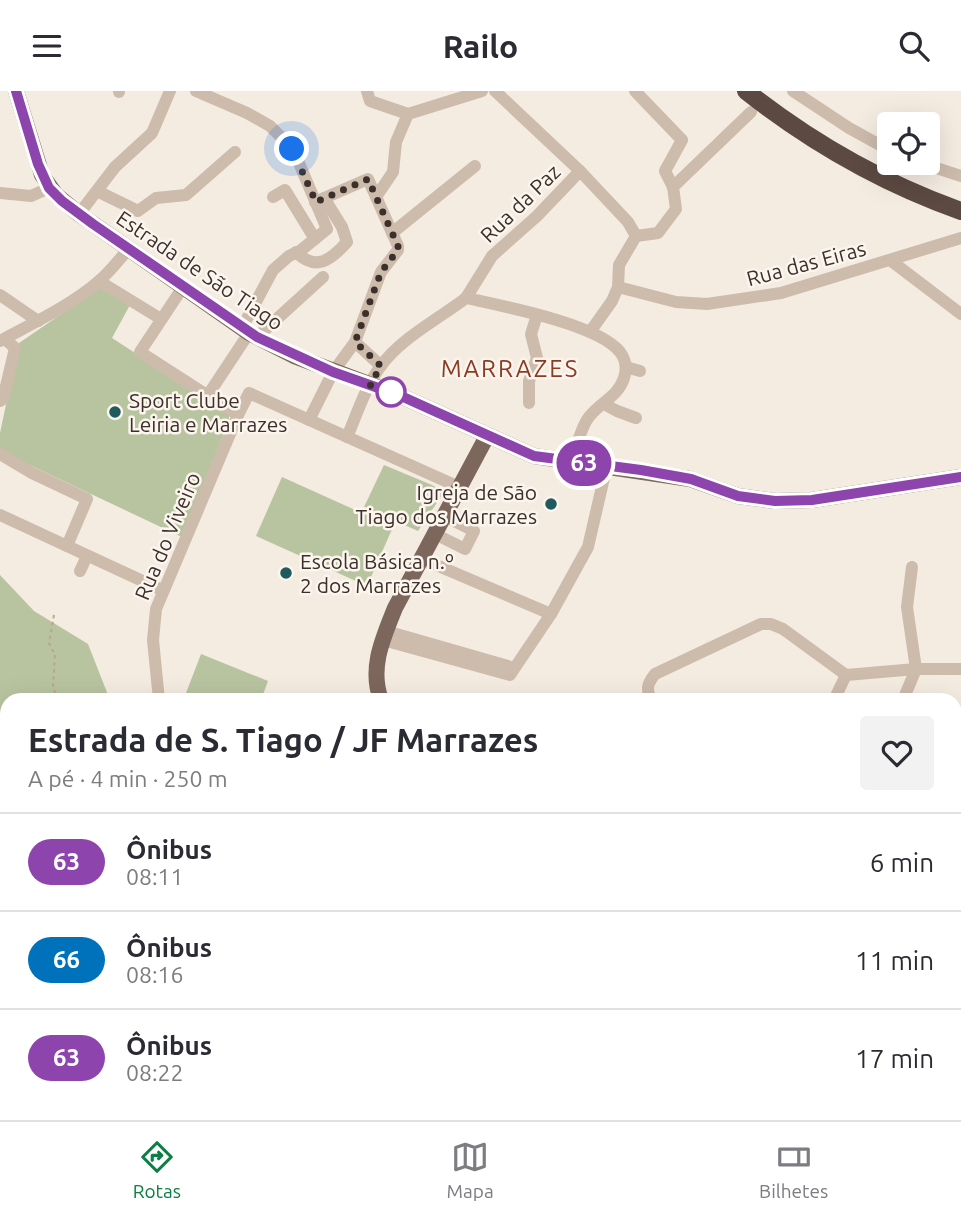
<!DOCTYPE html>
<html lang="pt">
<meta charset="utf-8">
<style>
body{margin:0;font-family:Ubuntu,sans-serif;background:#f2f2f3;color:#2b2b33;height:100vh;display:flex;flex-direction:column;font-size:26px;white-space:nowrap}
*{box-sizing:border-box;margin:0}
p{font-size:23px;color:#7c7c81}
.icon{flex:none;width:38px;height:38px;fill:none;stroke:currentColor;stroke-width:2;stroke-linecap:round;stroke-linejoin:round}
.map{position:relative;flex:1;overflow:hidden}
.sheet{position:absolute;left:0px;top:602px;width:962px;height:427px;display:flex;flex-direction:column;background:#fff;border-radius:21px 21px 0 0;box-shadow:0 7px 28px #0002}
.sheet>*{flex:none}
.badge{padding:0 14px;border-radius:23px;font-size:24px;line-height:46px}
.controls{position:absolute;left:877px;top:21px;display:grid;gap:14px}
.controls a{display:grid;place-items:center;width:63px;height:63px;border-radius:7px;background:#fff;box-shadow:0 7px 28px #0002;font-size:35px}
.you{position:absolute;width:35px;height:35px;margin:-18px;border:5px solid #fff;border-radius:50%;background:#1a73e8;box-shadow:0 0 0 10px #1a73e833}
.map>.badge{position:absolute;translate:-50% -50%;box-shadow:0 0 0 4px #fff}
.round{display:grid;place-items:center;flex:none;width:74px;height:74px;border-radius:7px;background:#f2f2f3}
.headline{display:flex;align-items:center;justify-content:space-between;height:119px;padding:0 28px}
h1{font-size:33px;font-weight:700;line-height:52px}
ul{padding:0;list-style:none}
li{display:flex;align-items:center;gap:21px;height:98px;padding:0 28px;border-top:2px solid #e1e1e2}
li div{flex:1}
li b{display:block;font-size:26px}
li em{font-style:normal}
li .badge{min-width:77px;font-weight:700;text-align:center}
header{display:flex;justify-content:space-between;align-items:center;height:91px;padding:0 28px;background:#fff;font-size:32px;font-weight:700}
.dock{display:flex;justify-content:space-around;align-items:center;height:98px;border-top:2px solid #e1e1e2;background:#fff;font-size:19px;color:#7c7c81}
.dock a{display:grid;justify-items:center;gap:4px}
.dock .current{color:#0b8043}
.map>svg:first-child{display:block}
.green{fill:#b8c4a0}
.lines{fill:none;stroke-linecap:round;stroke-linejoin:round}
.path{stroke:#b9a596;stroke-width:2;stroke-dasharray:3.5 3.5;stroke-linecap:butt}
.minor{stroke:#cdbbac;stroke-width:12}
.major{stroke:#7d675c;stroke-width:16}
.highway{stroke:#5c4a42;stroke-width:18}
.line-casing{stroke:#fff;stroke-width:16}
.line{stroke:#8e44ad;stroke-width:10}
.walk{stroke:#3b302b;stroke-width:7;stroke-dasharray:0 12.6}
.stop-dot{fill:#fff;stroke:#8e44ad;stroke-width:3.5}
.poi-dot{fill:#1f5a5e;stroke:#fbf5ee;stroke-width:2.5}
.labels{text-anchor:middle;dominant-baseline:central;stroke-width:5;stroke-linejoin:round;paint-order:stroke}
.street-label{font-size:21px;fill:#3b302b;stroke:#fbf5ee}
.poi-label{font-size:21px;fill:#3b302b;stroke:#fbf5ee;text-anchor:start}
.quarter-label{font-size:24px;letter-spacing:2px;fill:#8c3b22;stroke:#fbf5ee}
</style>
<header><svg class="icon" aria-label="menu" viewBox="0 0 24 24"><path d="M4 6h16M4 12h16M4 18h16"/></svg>Railo<svg class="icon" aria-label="search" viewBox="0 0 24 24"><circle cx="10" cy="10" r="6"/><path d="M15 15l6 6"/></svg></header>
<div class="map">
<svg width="961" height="1029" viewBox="0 0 961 1029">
<rect width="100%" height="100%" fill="#f4ebe1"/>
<!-- green -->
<g class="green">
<path d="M101 196 130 214 112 247 229 323V330L182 446 0 360V342L19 252Z"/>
<path d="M384 374 432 394 444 401 418 440 364 416Z"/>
<path d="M282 386 393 436 367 495 256 445Z"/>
<path d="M0 484 34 520 88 553 110 609H7V1022H535L541 1029H0Z"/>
<path d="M201 563 268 590 261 609H203L186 602Z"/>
</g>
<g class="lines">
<!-- path -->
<g class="path">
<path d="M54 524 49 552 55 564 53 597 59 609"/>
<path d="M0 726H7"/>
<path d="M0 812 7 813"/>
<path d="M0 823 7 822"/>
<path d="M0 879 7 877"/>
<path d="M0 940 7 944"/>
<path d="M0 969 7 971"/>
<path d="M54 1022 70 1029"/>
<path d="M153 1022 165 1029"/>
<path d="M227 1022 242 1029"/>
<path d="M246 1022 248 1029"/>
<path d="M266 1022 269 1029"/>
<path d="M363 1022 364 1029"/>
<path d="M377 1022 382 1029"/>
<path d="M707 1025 711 1022"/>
<path d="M134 1029 144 1022"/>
</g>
<!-- minor -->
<g class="minor">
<path d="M196 0 247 22 270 35 293 58 327 138 300 160 289 165 273 179 242 237"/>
<path d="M367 0 370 10 408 23"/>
<path d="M495 0 580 80 628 131 636 145 619 174 618 196 612 210 590 241"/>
<path d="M635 0 682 49 665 80 673 96"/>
<path d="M793 0 849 37 889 59"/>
<path d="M119 1V0"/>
<path d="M921 72 961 85"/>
<path d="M97 100 138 120 156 107 186 104 235 61"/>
<path d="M0 102 31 105 49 97"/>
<path d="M273 106 285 99 315 148"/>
<path d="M376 106 393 81 396 51 408 23 482 0"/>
<path d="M79 123 115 76 152 42 170 0"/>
<path d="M392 142 475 75"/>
<path d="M636 145 658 142 676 118 673 96 751 21"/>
<path d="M296 161C316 181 331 169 347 151L342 136 324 107"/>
<path d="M890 169 961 223"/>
<path d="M99 190 161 228"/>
<path d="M183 196 140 261 238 324"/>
<path d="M618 196 676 211 707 213 781 202 961 147"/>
<path d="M0 204 38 230"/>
<path d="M466 207 492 165 537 125 580 80"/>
<path d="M257 246 323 186"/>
<path d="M0 250C33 232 70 215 99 190 110 181 119 168 129 158"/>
<path d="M355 251 381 275"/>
<path d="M626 276 640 280"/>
<path d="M208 304 249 242"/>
<path d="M0 310 3 308 15 257 5 248"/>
<path d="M529 312V290L537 267 531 243 537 224"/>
<path d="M604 313 617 320 636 327"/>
<path d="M309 329 333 281 355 251 381 181 398 159V155L368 88 315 111"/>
<path d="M347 346C357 323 365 297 380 276 401 247 437 229 466 207 502 215 598 233 620 261 626 269 627 278 624 287 618 306 600 311 589 326 581 335 576 359 571 371"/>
<path d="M0 363 32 382 87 408 67 455"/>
<path d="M0 424 162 499"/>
<path d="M435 443 465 458 474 440 444 425"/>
<path d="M422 468 551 523"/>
<path d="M80 480 87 465"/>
<path d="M386 540 508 575"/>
<path d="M383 549 510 584 551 523 588 456 607 374"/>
<path d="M159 609 153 549 156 518 238 324 249 302 459 396"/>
<path d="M651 609C646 598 647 593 655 583L761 533H771L783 538 846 584 916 578H961"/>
<path d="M834 609 846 584"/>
<path d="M903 609 916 578 907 516 912 476"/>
<path d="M956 961 961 943"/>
<path d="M567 1022 571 1029"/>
<path d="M656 1022 661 1029"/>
<path d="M767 1029 776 1022"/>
<path d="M935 1029 937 1022"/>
</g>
<!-- major -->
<g class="major">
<path d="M16 0 42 84 56 104 79 123 249 242 294 265 401 305 534 365 690 388 738 405 775 410 812 409 961 386"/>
<path d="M381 609C369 577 383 547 395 517L487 345"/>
<path d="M892 1022 903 1029"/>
</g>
<!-- highway -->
<path class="highway" d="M746 0C812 52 882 92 961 120"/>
</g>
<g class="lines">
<defs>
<path id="line" d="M16 0 38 73 49 97 62 110 93 133 257 246 333 281 401 305 534 365 641 379 691 388 738 405 775 410 812 409 961 386"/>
</defs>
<!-- line casing -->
<use href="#line" class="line-casing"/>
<!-- line -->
<use href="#line" class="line"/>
<!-- walk -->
<path class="walk" d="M292 58 316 111 368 88 398 155V159L381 181 355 251 381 275 370 294 391 301"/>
</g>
<!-- markers -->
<circle class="stop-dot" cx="391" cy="301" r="14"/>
<g class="poi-dot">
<circle cx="115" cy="321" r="7"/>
<circle cx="551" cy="413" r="7"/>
<circle cx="286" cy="482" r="7"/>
</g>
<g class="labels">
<!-- street labels -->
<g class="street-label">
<text transform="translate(520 112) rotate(-44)">Rua da Paz</text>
<text transform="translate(806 172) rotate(-15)">Rua das Eiras</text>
<text transform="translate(200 179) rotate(34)">Estrada de São Tiago</text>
<text transform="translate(167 445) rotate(-67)">Rua do Viveiro</text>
</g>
<!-- poi labels -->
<g class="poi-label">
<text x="129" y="309">Sport Clube<tspan x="129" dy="24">Leiria e Marrazes</tspan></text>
<text x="537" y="401" text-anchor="end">Igreja de São<tspan x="537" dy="24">Tiago dos Marrazes</tspan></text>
<text x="300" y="470">Escola Básica n.º<tspan x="300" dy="24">2 dos Marrazes</tspan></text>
</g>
<!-- quarter labels -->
<g class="quarter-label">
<text x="510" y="277">MARRAZES</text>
</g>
</g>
</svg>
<div class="controls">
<a><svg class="icon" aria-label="locate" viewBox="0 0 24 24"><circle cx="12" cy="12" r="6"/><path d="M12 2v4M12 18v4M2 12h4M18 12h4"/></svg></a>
</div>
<div class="you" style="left:292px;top:58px"></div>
<b class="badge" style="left:584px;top:372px;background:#8e44ad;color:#fff">63</b>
<section class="sheet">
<div class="headline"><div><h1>Estrada de S. Tiago / JF Marrazes</h1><p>A pé · 4 min · 250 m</p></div><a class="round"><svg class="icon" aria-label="heart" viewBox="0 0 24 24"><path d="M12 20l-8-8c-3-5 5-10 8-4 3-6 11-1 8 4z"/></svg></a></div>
<ul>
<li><span class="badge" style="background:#8e44ad;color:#fff">63</span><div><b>Ônibus</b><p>08:11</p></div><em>6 min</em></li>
<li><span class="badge" style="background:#0072bc;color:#fff">66</span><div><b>Ônibus</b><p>08:16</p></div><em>11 min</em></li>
<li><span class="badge" style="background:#8e44ad;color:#fff">63</span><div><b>Ônibus</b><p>08:22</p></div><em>17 min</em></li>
</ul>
</section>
</div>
<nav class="dock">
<a class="current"><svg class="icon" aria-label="directions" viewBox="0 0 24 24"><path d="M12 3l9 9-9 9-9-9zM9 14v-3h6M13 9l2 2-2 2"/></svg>Rotas</a>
<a><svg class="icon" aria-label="map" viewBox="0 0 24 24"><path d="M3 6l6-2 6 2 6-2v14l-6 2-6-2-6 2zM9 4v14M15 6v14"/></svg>Mapa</a>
<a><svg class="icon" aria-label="tickets" viewBox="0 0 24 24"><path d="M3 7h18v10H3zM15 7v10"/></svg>Bilhetes</a>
</nav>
